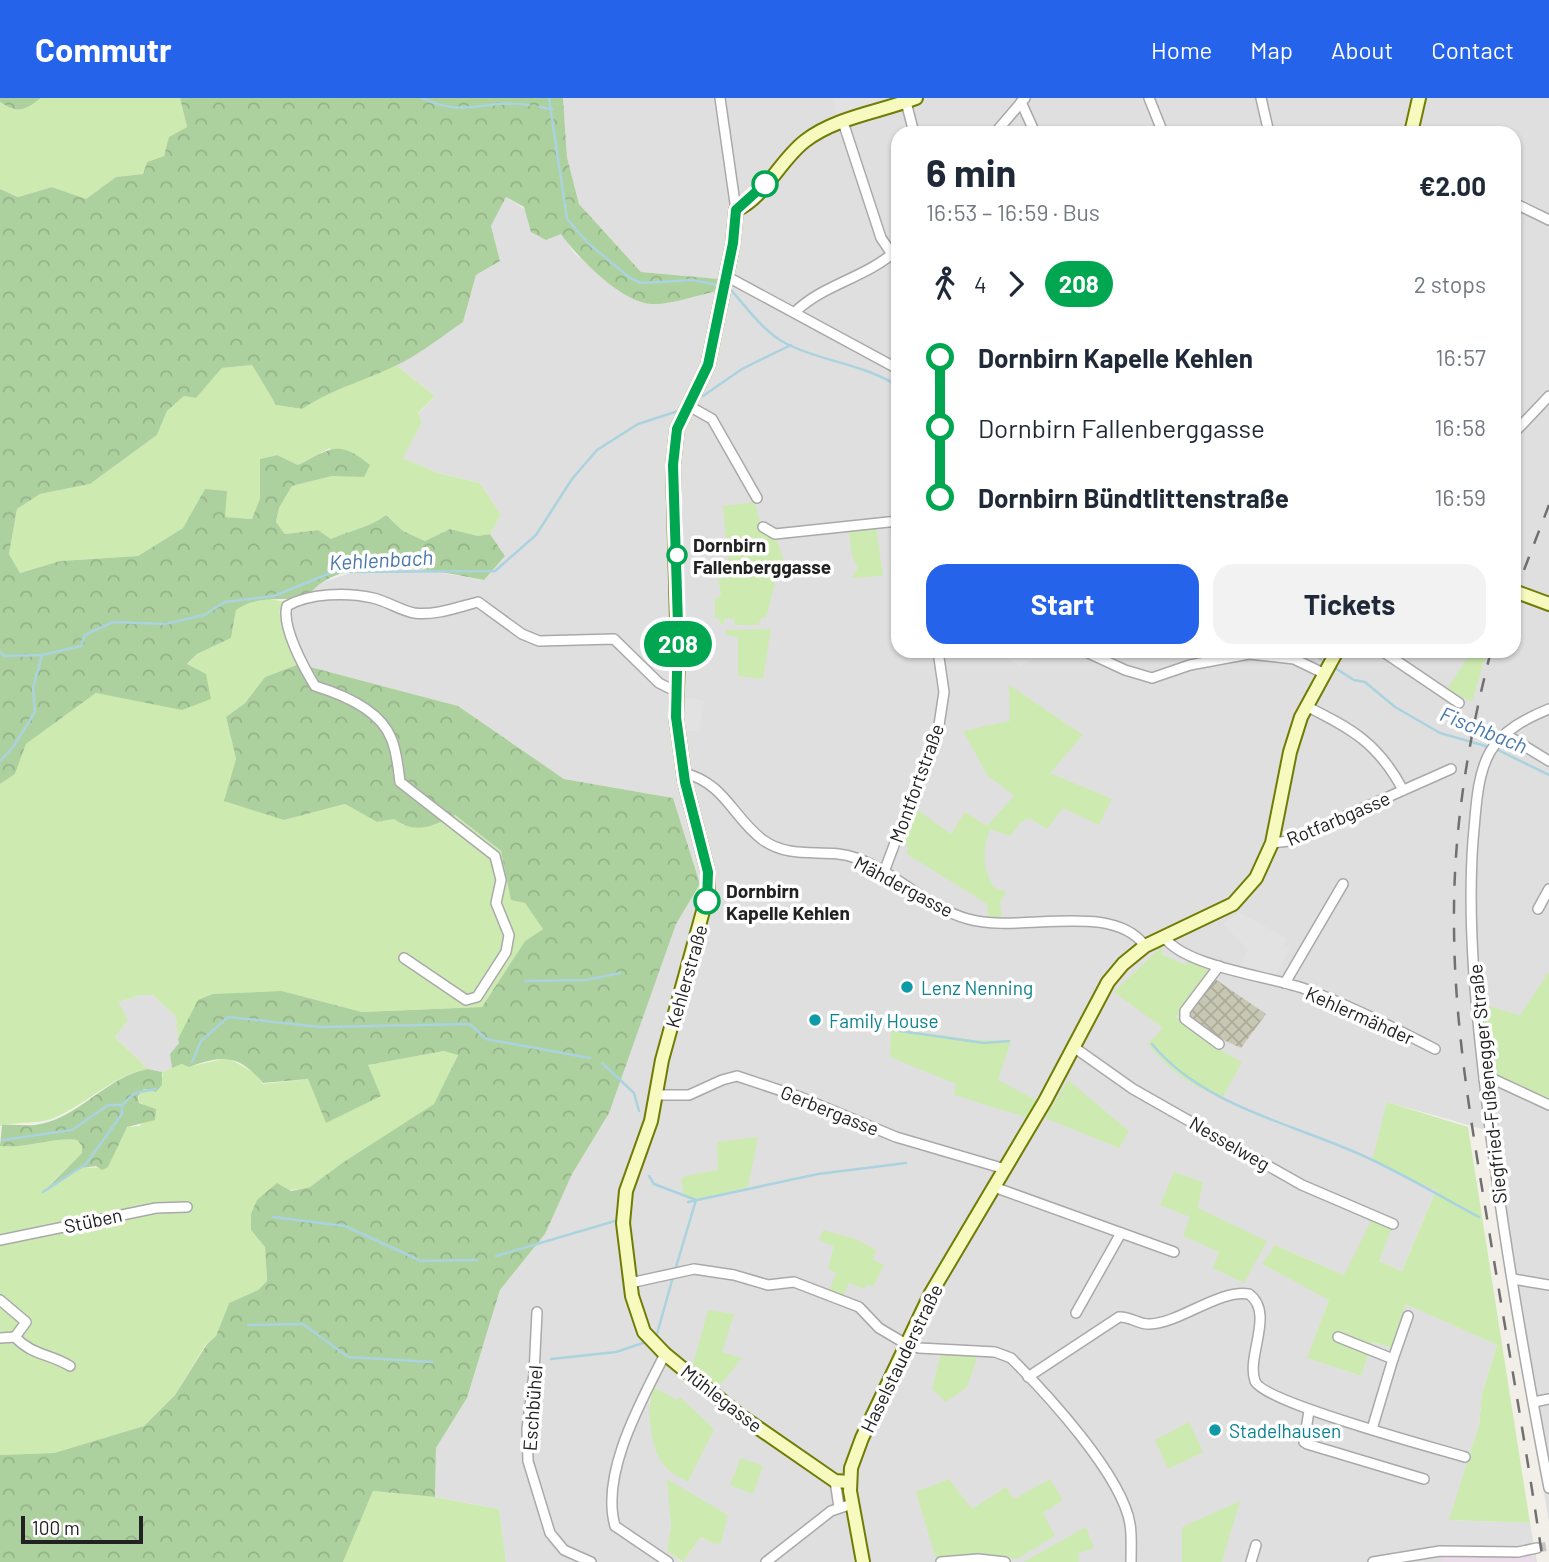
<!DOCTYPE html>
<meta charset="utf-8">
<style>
body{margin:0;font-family:Barlow,sans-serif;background:#f2f2f3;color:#1f2937;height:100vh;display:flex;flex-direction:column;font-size:26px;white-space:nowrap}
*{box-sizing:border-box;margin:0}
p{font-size:23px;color:#747a83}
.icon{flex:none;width:38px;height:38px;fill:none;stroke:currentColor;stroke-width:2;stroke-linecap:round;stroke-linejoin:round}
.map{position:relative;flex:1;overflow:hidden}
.drawer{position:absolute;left:891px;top:28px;width:630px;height:532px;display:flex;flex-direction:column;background:#fff;border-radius:21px;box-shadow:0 2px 5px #0004}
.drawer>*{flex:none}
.badge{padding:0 14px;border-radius:23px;font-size:24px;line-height:46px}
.scale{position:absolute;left:21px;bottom:18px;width:122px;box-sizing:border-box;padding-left:7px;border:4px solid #222;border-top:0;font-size:19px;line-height:24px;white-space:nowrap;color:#222;-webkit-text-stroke:5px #fff;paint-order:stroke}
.map>.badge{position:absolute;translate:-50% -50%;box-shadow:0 0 0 4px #fff}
.legs{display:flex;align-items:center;gap:10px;height:77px;padding:0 35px;font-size:23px}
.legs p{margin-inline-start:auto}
.summary{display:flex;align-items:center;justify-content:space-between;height:119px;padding:0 35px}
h1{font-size:38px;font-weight:700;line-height:52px}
.button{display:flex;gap:14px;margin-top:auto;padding:14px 35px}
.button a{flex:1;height:80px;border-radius:21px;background:#2563eb;color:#fff;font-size:28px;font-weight:700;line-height:80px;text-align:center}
.button a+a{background:#f2f2f3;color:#1f2937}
ul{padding:0 35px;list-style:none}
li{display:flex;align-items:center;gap:24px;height:70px;font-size:26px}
li i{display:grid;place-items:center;width:10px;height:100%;margin:0 9px;background:currentColor}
li i::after{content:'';width:18px;height:18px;margin:-9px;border:5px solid;border-radius:50%;background:#fff}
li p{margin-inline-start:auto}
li:first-child i{background:linear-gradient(#0000 50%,currentColor 0)}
li:last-child i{background:linear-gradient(currentColor 50%,#0000 0)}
header{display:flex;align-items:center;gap:42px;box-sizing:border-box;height:98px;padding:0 35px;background:#2563eb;color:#fff}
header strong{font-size:33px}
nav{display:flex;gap:38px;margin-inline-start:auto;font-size:24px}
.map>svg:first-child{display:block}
.residential{fill:#e0dfdf;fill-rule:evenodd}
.industrial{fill:#ebdbe8}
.construction{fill:url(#construction-cross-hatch)}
.grass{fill:#cdebb0}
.forest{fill:url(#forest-crowns)}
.parking{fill:#e2e2e2}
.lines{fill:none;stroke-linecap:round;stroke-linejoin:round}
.stream{stroke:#aad3df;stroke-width:2.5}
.street-tunnel{stroke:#c8c6c1;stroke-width:9;stroke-dasharray:9 4.5;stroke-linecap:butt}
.street-casing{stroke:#a9a9a9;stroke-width:12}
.secondary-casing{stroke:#707d05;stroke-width:16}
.street{stroke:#fff;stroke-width:9}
.secondary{stroke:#f7fabf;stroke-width:12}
.rail{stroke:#707070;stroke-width:2.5;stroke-dasharray:14 14;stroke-linecap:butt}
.line-1-casing{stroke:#fff;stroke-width:16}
.line-1{stroke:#00a650;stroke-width:10}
.stop-1-dot{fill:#fff;stroke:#00a650;stroke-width:3.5}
.culture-dot{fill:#0f9aa8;stroke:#fff;stroke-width:2.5}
.labels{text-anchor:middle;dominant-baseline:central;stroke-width:7;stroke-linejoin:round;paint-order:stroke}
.stop-label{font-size:19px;font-weight:bold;fill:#222;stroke:#fff;text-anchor:start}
.street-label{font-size:19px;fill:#222;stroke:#fff}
.culture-label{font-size:19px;fill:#0d838f;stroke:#fff;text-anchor:start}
.water-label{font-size:21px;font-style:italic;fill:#4a7aab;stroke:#fff}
</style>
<header>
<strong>Commutr</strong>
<nav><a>Home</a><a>Map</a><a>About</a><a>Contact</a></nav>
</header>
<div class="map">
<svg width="1549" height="1464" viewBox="0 0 1549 1464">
<defs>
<pattern id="construction-cross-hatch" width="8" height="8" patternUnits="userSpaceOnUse" patternTransform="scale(1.75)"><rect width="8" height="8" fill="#c7c7b4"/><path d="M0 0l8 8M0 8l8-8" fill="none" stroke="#abab9a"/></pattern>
<pattern id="forest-crowns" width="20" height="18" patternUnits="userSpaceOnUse" patternTransform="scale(1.75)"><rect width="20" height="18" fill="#add19e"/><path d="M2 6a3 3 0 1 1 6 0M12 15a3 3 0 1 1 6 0" fill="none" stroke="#95b388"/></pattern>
</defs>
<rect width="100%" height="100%" fill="#f2efe9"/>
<!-- residential -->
<g class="residential">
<path d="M563 0H1549V1425L1486 1032 1387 1004 1436 1092 1402 1173 1379 1163 1344 1177 1275 1147 1329 1202 1308 1260 1361 1278 1373 1244 1392 1250 1406 1205 1497 1247 1482 1296 1479 1327 1450 1422 1530 1425 1537 1464H1534L1533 1454 1442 1457V1464H683L701 1439 714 1446 668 1382 671 1429 667 1453 682 1464H506L499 1411 435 1399 436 1350 467 1300 500 1192 545 1136 676 826 700 786 673 700 564 681 458 608 299 566 279 513 285 504 307 499 315 489 326 483 360 472 394 467 484 482 505 458 490 436 501 417 480 385 438 375 402 360 422 324 418 316 435 298 396 267 463 224 476 177 500 163 491 128 506 99 561 135 575 156 620 193 650 206 718 181 641 174 579 106 567 59ZM898 35H1514V553H898ZM655 1289 714 1331 668 1372 658 1359 655 1345 649 1300Z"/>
<path d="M141 897H153L176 919 179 945 170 956 172 970 162 974 148 971 115 939 128 922 117 904Z"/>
</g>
<!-- industrial -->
<path class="industrial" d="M1533 1454 1534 1464H1442V1457Z"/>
<!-- construction -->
<path class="construction" d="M1215 881 1266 916 1241 950 1206 934 1187 917Z"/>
<!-- grass -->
<g class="grass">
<path d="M41 0H180L187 29 170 39 164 58 147 64 143 76 116 79 86 101 52 89 18 99 0 91V4C18 16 24 13 41 0Z"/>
<path d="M252 267 276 307 302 311 323 297 396 267 435 298 418 315 422 324 403 360 438 375 480 385 501 417 490 436 478 438 450 431 425 443 403 433 386 417C369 430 350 432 331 441L318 432 285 436 276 424 279 410 292 388 332 378 330 350 298 367 277 357 260 361V400L252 421 225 419 206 391 183 430 138 458 60 463 20 475 9 456 17 411 40 396 90 386 157 337 167 313 184 298 196 300 222 270Z"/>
<path d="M755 404 762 433 776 440 790 480 776 481 766 520 762 519 758 527H734V520L724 521V526H720L719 520H715V501L721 497 718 481 730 479 723 408Z"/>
<path d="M876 429 883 478 851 480 858 470 852 458 849 434Z"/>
<path d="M264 500 285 504 279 513 299 566 265 579 245 605 226 619 236 661 284 722 345 706 377 724 394 721 403 727 455 717 501 753 506 769 543 831 525 843 482 909 362 914 282 893 187 926 178 941 176 919 153 897H141L118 904 128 922 115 939 148 971C113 977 87 1006 54 1020 36 1027 19 1023 0 1028V686L15 676 26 646 96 595 127 600 187 567 197 556 231 540 236 512 247 504Z"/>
<path d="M771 531 763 581 738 578V539L726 537V532Z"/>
<path d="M1472 553H1487L1472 604 1447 591Z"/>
<path d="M1009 587 1083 637 1050 675 1112 701 1099 727 1063 710 1047 731 1029 720 1021 724 1010 738 990 731C982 754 983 767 993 789L1006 794 1000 805 1002 820H989L987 806 907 756 908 748 901 744 913 709 951 736 965 714 987 728 1014 698 987 677 963 633 1010 623Z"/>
<path d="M1160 850 1163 851 1161 856 1186 867 1190 860 1210 872 1205 884 1176 919 1212 947 1242 964 1223 999C1190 988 1170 973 1148 946L1163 930 1114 894Z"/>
<path d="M1549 874V1004L1494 976 1490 970 1481 906 1520 917Z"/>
<path d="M891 930 975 942 1011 943 998 982 1040 1004 1029 1020 954 997 956 986 890 959Z"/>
<path d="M444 953 458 956 435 1006 342 1065 310 1089 265 1096 257 1102 251 1132 265 1149 267 1183 258 1192 229 1205 216 1238 206 1246 175 1297 144 1328 54 1355 0 1357V1048C26 1051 52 1039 77 1042L82 1048V1055L50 1086 52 1089 82 1070 108 1069 123 1034 128 1029 140 1028 149 1010 139 1004V995L163 978 162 974 182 966 192 968 228 960 253 974 263 986 308 981 326 1024 368 967Z"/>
<path d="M1068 982 1129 1033 1119 1050 1045 1020Z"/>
<path d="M1387 1004 1468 1029 1530 1425 1449 1422 1479 1327 1482 1296 1497 1247 1406 1206 1392 1250 1373 1244 1361 1278 1307 1260 1329 1202 1262 1166 1275 1147 1344 1177 1372 1121 1392 1130 1379 1163 1402 1173 1436 1092 1372 1063Z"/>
<path d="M758 1039 748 1089 699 1101 684 1099 681 1082 685 1078 718 1072 717 1044Z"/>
<path d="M1174 1074 1203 1084 1198 1110 1267 1143 1244 1185 1213 1170 1219 1154 1183 1138 1190 1119 1160 1107Z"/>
<path d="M823 1132 856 1141 876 1152 873 1162 884 1167 873 1189 867 1186 864 1191 849 1185 843 1199 829 1193 836 1175 828 1171 834 1148 819 1142Z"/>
<path d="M708 1212 734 1216 722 1254 742 1260 717 1291 692 1270Z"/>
<path d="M941 1255 978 1257 967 1289 946 1304 932 1291Z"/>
<path d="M654 1289 677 1302 680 1299 714 1331 688 1384C678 1379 668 1374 661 1364 651 1348 645 1305 654 1289Z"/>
<path d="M1189 1324 1203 1354 1168 1371 1155 1342Z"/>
<path d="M741 1360 763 1368 753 1396 730 1387Z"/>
<path d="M667 1381 728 1417 721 1445 714 1446 701 1439 683 1464 667 1453 671 1429Z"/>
<path d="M949 1381 972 1411 1006 1389 1014 1401 1050 1381 1063 1402 1043 1415 1055 1438 1017 1461 978 1457 936 1461 916 1394Z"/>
<path d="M373 1393 435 1399 499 1411 506 1464H343Z"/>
<path d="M1240 1403 1222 1464H1182V1429Z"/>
<path d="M1086 1429 1094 1450 1078 1455 1079 1464H1023Z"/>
</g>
<!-- forest -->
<g class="forest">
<path d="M0 0H41C24 13 18 16 0 4Z"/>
<path d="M180 0H563L567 59 579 106 641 174 719 181 717 193C697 197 671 207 651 206 621 204 577 159 561 136L546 142 531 134 524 109 506 99 491 128 500 163 476 177 463 224C444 237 425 252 405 263 371 281 333 290 302 311L276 307 252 267 222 270 196 300 184 298 167 313 157 337 90 386 40 396 17 411 9 456 20 475 60 463 138 458 183 430 205 391 227 393 225 419 252 421 260 400V361L277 357 298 367C331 350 339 341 370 367L364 379 332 378 292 388 279 410 276 424 285 436 318 432 331 441C350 432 369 430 386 417L403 433 425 443 450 431 478 438 490 436 505 458 484 482C433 473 344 451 307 499 282 504 258 496 236 512L231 540 197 556 187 566 206 576 211 601 182 612 96 595 26 646 15 676 0 686V91L18 99 52 89 86 101 116 79 143 76 147 64 164 58 169 39 187 29Z"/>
<path d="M299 566 458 608 564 681 673 700 700 786 676 826 609 1015 572 1076 545 1136 500 1192 467 1300 436 1350 435 1399 373 1393 343 1464H0V1357L54 1355 144 1328 175 1297 207 1246 216 1238 229 1205 258 1192 267 1183 265 1149 251 1132V1116L257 1102 277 1085 291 1093 310 1089 342 1065 434 1006 458 957 444 953 368 967 381 998 326 1025 308 981 263 985C238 956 223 957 189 969L182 966 172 970 170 956 179 945 178 941 198 902 213 896 282 893 362 914 482 909 525 843 543 831 525 805 511 802 501 753 455 717C433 728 416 737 394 721L377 724 345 706 284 722 224 703 236 661 226 619 245 605 265 579Z"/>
<path d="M148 971 162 974V987L156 994 144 991 138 998 139 1005 156 1011 155 1022 127 1029 108 1069 102 1072 96 1068 82 1070 48 1089 82 1055V1048L77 1042C52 1039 26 1051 0 1048L2 1027C13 1026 24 1028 35 1027 77 1022 107 978 148 971Z"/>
</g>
<!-- parking -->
<g class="parking">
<path d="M833 0H893L837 18Z"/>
<path d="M1006 553H1047L1020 568 1006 560Z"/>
<path d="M684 599 705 603 699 633H684Z"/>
<path d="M1239 814 1287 840 1284 846 1290 851 1275 878 1240 869 1248 852 1223 826Z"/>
</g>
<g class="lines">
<!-- stream -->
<g class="stream">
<path d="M422 0C465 21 485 0 529 7"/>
<path d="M549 0 567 121 588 145 630 180 641 185 693 182 717 187"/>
<path d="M539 9 552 11"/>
<path d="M731 192C747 210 764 234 785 245 821 264 859 264 898 288"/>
<path d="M703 298 742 271 791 247"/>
<path d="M1307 553 1321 561"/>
<path d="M0 554 4 558 42 557 81 548 85 537 113 524 165 526 204 517 225 504 274 498 333 474 495 473 536 437 572 381 597 352 638 326 678 313"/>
<path d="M1335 570 1354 582 1365 584 1395 609 1440 635 1489 649"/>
<path d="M1496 651 1549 677"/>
<path d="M0 663 13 649 35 614 33 590 42 557"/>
<path d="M525 883 586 882 620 875"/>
<path d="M893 932 984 945 1009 943"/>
<path d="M1152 946C1204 1009 1295 1026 1366 1059 1405 1077 1442 1099 1479 1119"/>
<path d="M192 964 201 943 228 919 320 929 470 926 486 941 590 960"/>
<path d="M602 965 634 995 639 1013"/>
<path d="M3 1042 72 1032 108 1007H122"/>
<path d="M649 1078 654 1086 696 1102 676 1169"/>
<path d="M43 1094 86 1066 122 1016V1007L135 995 156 991"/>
<path d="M688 1104 818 1076 906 1065"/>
<path d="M273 1119 345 1128 421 1163 477 1162"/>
<path d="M496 1158 615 1123"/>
<path d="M248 1227 303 1226 348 1259 432 1264"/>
<path d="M657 1236 673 1179"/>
<path d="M551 1261 616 1254 643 1245"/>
</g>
<!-- street-tunnel -->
<path class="street-tunnel" d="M1537 1450 1549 1448"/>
<defs>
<g id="street">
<path d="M720 0 736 112"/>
<path d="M1149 0 1163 35"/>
<path d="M1261 0 1269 35"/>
<path d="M906 4 914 35"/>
<path d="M1021 4 1035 35"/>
<path d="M843 24 881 140 892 156"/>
<path d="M995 35 1025 0"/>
<path d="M1514 105 1549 122"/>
<path d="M726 178 898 271"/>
<path d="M795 214C825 185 865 181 898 151"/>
<path d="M689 308 712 321 757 400"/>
<path d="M1514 335 1549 298"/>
<path d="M763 429 775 436 898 423"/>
<path d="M1084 553 1125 572 1152 580 1190 567 1249 556 1294 561 1323 575"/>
<path d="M1382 553 1459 605"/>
<path d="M1306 608C1352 631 1378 645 1403 692"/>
<path d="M1549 611C1527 620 1503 632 1490 654 1476 679 1476 714 1473 742 1467 827 1476 912 1486 997 1501 1128 1524 1260 1549 1390"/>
<path d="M1505 636 1549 663"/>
<path d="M684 675C725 685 733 720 763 742 792 763 826 749 856 760 896 774 927 810 968 821 1019 836 1112 802 1145 848"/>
<path d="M1272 745 1289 743 1451 671"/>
<path d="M884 774 939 627 944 594 938 553"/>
<path d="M1538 811 1549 791"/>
<path d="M1164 839C1187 870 1271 878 1308 892 1351 908 1394 930 1435 951"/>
<path d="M404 860 466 902 477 899 506 854 509 837 496 805 501 782 495 758 400 684C398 670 397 653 391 640 380 612 341 596 315 588 304 570 281 528 287 508 309 495 347 494 373 500 387 503 399 512 414 515 435 518 458 509 478 504L522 536 539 543 614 541 659 585 677 594"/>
<path d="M1219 868 1185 913V921L1219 946"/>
<path d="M1285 885 1343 786"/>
<path d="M1075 950 1133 991 1302 1087 1393 1126"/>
<path d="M1484 981H1493L1549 1007"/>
<path d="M657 997H689L722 982 737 978 800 999 896 1039 1005 1071"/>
<path d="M994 1089 1174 1154"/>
<path d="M0 1142 156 1110 187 1109"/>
<path d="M1513 1181 1549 1187"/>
<path d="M630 1185 694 1171 734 1177 768 1187 794 1184 859 1209 879 1230 906 1246 919 1250 995 1254 1011 1260C1046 1295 1122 1377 1130 1426 1132 1438 1131 1452 1131 1464"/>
<path d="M0 1202 26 1224 15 1239"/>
<path d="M537 1214 534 1276 527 1331 528 1363 550 1435 564 1452 591 1464"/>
<path d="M1076 1215 1121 1135"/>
<path d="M1338 1239 1393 1261 1372 1331"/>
<path d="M0 1240 15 1239C33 1258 49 1255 70 1268"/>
<path d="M665 1256C642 1302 600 1375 615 1428L668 1464"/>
<path d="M1393 1261 1408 1218"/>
<path d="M1028 1279 1119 1219C1130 1218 1139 1227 1150 1226 1180 1225 1219 1191 1249 1196 1275 1215 1246 1258 1255 1283 1263 1304 1435 1350 1465 1359"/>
<path d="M1534 1304 1549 1301"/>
<path d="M1309 1313 1304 1344 1307 1346 1424 1381"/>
<path d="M835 1383 839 1409"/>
<path d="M766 1464 831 1413 852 1406"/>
<path d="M941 1464 978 1461 1005 1464"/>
<path d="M1251 1464 1256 1447"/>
<path d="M1373 1464 1440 1453 1518 1454 1537 1450"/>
</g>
<g id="secondary">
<path d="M1411 35 1419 0"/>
<path d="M1514 493 1549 506"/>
<path d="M850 1384 835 1383 738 1316 665 1256 644 1234 632 1198 623 1125 626 1093 651 1023 662 962 708 795V774L685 684 676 619 678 561 673 367 677 331 708 267 733 145 736 112C765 99 780 62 805 43 836 19 880 14 916 0"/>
<path d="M863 1464 850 1393 851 1370 862 1340 931 1195 1045 1003 1108 884 1123 866 1145 848 1233 806 1256 780 1272 745 1290 654 1301 619 1337 553"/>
</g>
</defs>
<!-- street casing -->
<use href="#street" class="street-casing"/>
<!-- secondary casing -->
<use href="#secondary" class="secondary-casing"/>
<!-- street -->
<use href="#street" class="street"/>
<!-- secondary -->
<use href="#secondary" class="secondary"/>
<!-- rail -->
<g class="rail">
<path d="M1514 498 1549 407"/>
<path d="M1491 553C1468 642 1453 733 1454 825 1454 923 1470 1018 1486 1114 1505 1231 1526 1347 1543 1464"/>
</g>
</g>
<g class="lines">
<defs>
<path id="line-1" d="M707 803 708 774 685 684 676 619 678 527 673 367 677 331 708 267 733 145 736 112 765 86"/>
</defs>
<!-- line-1 casing -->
<use href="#line-1" class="line-1-casing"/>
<!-- line-1 -->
<use href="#line-1" class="line-1"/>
</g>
<!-- markers -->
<g class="stop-1-dot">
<circle cx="765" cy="86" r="12"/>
<circle cx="677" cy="457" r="9"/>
<circle cx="707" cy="803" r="12"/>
</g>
<g class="culture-dot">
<circle cx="907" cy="889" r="7"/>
<circle cx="815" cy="922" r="7"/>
<circle cx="1215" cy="1332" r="7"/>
</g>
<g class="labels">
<!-- stop labels -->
<g class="stop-label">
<text x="693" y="446">Dornbirn<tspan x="693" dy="22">Fallenberggasse</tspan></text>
<text x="726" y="792">Dornbirn<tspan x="726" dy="22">Kapelle Kehlen</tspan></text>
</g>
<!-- street labels -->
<g class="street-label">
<text transform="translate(916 685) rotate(-70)">Montfortstraße</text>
<text transform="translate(1338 720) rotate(-23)">Rotfarbgasse</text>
<text transform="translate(904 788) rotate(28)">Mähdergasse</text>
<text transform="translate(686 878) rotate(-74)">Kehlerstraße</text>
<text transform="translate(1360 917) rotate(24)">Kehlermähder</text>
<text transform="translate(1487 986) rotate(-96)">Siegfried-Fußenegger Straße</text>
<text transform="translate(830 1012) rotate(22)">Gerbergasse</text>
<text transform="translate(1230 1045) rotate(30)">Nesselweg</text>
<text transform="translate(93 1122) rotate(-12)">Stüben</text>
<text transform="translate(901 1260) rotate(-64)">Haselstauderstraße</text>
<text transform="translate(722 1300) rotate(38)">Mühlegasse</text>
<text transform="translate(532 1310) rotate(-86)">Eschbühel</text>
</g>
<!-- culture labels -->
<g class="culture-label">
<text x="921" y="889">Lenz Nenning</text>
<text x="829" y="922">Family House</text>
<text x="1229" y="1332">Stadelhausen</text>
</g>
<!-- water labels -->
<g class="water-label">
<text transform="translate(381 461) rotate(-3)">Kehlenbach</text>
<text transform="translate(1484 631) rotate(22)">Fischbach</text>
</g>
</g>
</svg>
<div class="scale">100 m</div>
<b class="badge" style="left:678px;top:546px;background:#00a650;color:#fff">208</b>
<section class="drawer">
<div class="summary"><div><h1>6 min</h1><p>16:53 – 16:59 · Bus</p></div><b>€2.00</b></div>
<div class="legs"><svg class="icon" aria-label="walk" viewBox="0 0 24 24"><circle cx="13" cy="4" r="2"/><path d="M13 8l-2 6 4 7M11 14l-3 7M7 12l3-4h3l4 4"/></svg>4<svg class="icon" aria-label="forward" viewBox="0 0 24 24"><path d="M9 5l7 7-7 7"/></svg><b class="badge" style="background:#00a650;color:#fff">208</b><p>2 stops</p></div>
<ul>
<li><i style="color:#00a650"></i><b>Dornbirn Kapelle Kehlen</b><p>16:57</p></li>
<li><i style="color:#00a650"></i><span>Dornbirn Fallenberggasse</span><p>16:58</p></li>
<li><i style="color:#00a650"></i><b>Dornbirn Bündtlittenstraße</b><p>16:59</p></li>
</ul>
<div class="button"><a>Start</a><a>Tickets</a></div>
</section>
</div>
